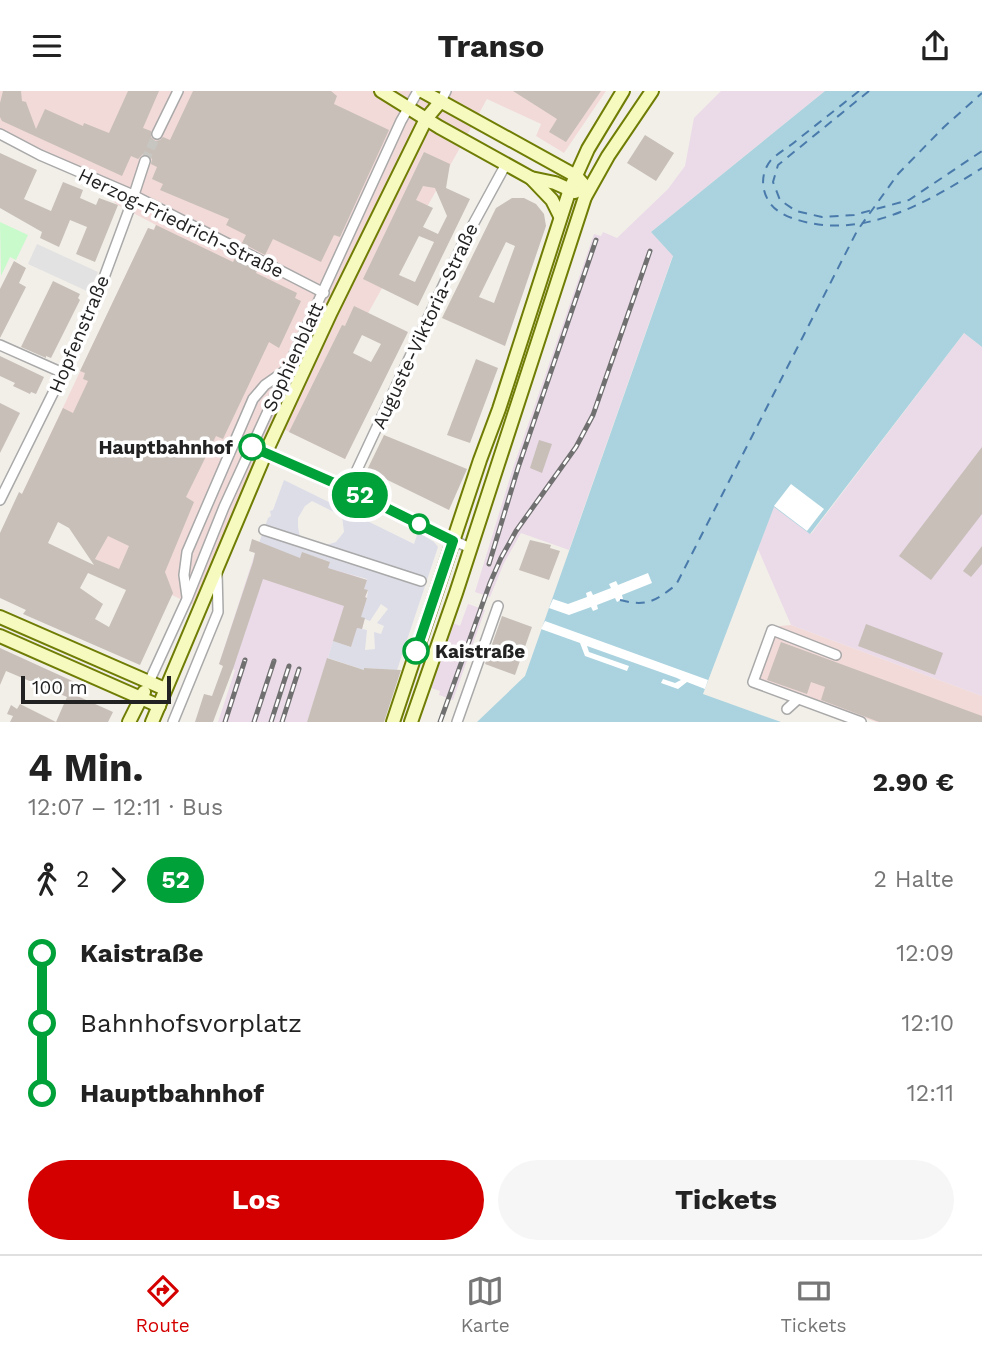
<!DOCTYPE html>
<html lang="de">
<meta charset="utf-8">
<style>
body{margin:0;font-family:"Work Sans",sans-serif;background:#f6f6f6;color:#222;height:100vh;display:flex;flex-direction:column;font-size:26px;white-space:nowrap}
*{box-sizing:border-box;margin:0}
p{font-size:23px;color:#767676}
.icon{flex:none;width:38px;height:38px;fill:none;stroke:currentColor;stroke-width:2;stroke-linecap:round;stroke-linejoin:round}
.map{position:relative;height:631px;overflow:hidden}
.panel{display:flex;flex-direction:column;background:#fff;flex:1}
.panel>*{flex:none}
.badge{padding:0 14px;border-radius:23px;font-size:24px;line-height:46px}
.scale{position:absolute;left:21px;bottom:18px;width:150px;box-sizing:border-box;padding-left:7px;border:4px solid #222;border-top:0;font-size:19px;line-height:24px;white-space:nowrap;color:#222;-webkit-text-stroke:5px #fff;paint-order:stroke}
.map>.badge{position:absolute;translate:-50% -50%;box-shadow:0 0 0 4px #fff}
.legs{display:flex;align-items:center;gap:10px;height:77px;padding:0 28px;font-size:23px}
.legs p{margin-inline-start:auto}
.head{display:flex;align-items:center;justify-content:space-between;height:119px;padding:0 28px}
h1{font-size:38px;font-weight:700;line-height:52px}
.action{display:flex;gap:14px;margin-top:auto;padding:14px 28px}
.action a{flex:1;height:80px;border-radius:42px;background:#d40000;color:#fff;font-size:28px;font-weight:700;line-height:80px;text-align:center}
.action a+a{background:#f6f6f6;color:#222}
ul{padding:0 28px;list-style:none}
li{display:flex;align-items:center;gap:24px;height:70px;font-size:26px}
li i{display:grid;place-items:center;width:10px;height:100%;margin:0 9px;background:currentColor}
li i::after{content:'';width:18px;height:18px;margin:-9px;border:5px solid;border-radius:50%;background:#fff}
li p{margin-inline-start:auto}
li:first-child i{background:linear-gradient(#0000 50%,currentColor 0)}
li:last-child i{background:linear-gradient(currentColor 50%,#0000 0)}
header{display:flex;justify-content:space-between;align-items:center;height:91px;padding:0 28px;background:#fff;font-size:32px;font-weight:700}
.tab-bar{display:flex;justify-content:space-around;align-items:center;height:98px;border-top:2px solid #e0e0e0;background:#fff;font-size:19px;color:#767676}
.tab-bar a{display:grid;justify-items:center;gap:4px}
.tab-bar .current{color:#d40000}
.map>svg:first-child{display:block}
.commercial{fill:#f2dad9}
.industrial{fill:#ebdbe8}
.park{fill:#c8facc}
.parking{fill:#e2e2e2}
.plaza{fill:#dddde8;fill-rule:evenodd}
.water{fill:#aad3df}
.pier{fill:#fff}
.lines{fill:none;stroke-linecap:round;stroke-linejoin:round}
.ferry{stroke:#4a7aab;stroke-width:2;stroke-dasharray:9 7;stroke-linecap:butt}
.building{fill:#c7bfb8;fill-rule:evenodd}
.street-tunnel{stroke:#c8c6c1;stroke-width:9;stroke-dasharray:9 4.5;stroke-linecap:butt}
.street-casing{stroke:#a9a9a9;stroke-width:12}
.secondary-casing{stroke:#707d05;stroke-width:16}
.street{stroke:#fff;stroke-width:9}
.secondary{stroke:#f7fabf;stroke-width:12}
.rail-casing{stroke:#707070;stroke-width:5}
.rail{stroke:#fff;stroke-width:2.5;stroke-dasharray:8;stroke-linecap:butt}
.line-1-casing{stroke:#fff;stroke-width:16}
.line-1{stroke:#00a138;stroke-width:10}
.stop-1-dot{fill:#fff;stroke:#00a138;stroke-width:3.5}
.labels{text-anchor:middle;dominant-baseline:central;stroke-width:7;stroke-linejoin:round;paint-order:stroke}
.street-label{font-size:19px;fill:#222;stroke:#fff}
.stop-label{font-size:19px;font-weight:bold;fill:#222;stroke:#fff;text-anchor:end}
</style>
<header><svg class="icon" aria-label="menu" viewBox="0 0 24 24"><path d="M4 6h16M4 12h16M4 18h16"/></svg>Transo<svg class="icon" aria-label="share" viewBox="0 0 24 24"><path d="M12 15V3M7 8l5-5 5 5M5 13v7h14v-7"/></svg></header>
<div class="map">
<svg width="982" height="631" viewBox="0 0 982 631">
<rect width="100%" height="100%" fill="#f2efe9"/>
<!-- commercial -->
<g class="commercial">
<path d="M0 0H606L564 62 536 45 541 33 487 8 361 235 313 327 355 347 345 368 271 332 193 514 95 468 107 446 22 403 148 137 153 139 156 134 118 114 61 73 0 43Z"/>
<path d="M791 534 982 605V631H876L750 585 768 536Z"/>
</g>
<!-- industrial -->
<g class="industrial">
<path d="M721 0H825L651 141 673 164 569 459 521 442 504 472 490 506 475 501 512 380 594 143 601 145 603 141 617 147 668 98 685 75 694 27Z"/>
<path d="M964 242 982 256V605L791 534 758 458 774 415 811 443Z"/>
<path d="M255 462H302L330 471 329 476 367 489 365 527 362 538 358 537 351 556 333 551 307 631H218L235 579 219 573Z"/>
<path d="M468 513 485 519 453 609 439 604 440 600 431 597 453 532 460 535Z"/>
</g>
<!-- park -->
<path class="park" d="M0 131 28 144 16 169 10 166 1 185Z"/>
<!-- parking -->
<path class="parking" d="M37 153 98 181 89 201 28 173Z"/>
<!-- plaza -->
<path class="plaza" d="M284 389 414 453 417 444 421 443 434 451 438 456 397 579 365 577 364 579 328 567 333 550 351 556 357 537 367 539 365 559 375 558 374 541 381 543 384 535 377 532 388 518 381 513 370 530 365 528 361 526 367 507 368 499 364 498 367 488 328 477 330 471 328 470 303 462 300 467 259 452 268 427 271 425 270 420 273 419ZM312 410 342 425 344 441 336 451 323 455 300 446 298 436V427L305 415Z"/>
<!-- water -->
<path class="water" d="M825 0H982V256L964 242 810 443 774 416 703 603 781 631H477L525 585 673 165 651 141Z"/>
<!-- pier -->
<g class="pier">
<path d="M791 393 824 418 807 440 774 415Z"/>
<path d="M648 482 652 492 622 504 623 508 617 511 615 507 597 514 598 518 593 520 591 516 569 524 549 517 553 508 568 513 587 506 586 502 591 500 593 504 611 497 609 493 616 490 618 494Z"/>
<path d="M545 530 708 589 705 598 687 591 678 598 661 592 663 588 675 592 681 589 677 587 587 555 589 561 629 575 627 580 585 565 580 552 541 538Z"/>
</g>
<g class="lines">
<!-- ferry -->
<g class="ferry">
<path d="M859 0C838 17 817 33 796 50 789 56 778 62 771 69 761 81 761 97 768 109 774 120 787 126 798 129 864 149 928 111 982 77"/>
<path d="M869 0 778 74 773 91 780 109 796 120 822 126 854 124 909 109 982 60"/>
<path d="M620 509C647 516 655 510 676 494L857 140 898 83 944 36 982 2"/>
</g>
</g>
<!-- building -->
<g class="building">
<path d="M3 0H21L22 10 26 11 36 38 45 18 83 35 84 32 109 42 128 0H159L143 37 151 40V46L155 50 160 49 163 46 170 49 193 0H331L337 5 334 13 389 39 340 146 334 144 321 171 273 148 265 164 242 152 246 144 226 134 229 128 160 99 163 93 152 88 157 76 151 73 152 68 148 64 143 63 138 68 131 65 122 85 2 30 0 26V12Z"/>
<path d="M513 0H601L566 51 549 41 557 28Z"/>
<path d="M645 44 674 62 656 90 627 72Z"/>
<path d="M424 61 450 73 446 97 470 108 418 215 363 188ZM423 95 435 97 447 125 438 143 423 136 433 117 416 109ZM419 145 434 151 415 191 399 184Z"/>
<path d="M0 62 37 79 24 108 51 120 63 91 83 99 80 107 96 114 99 107 118 114 95 171 76 163 87 136 70 129 59 156 40 147 42 141 0 117Z"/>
<path d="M512 107H524L536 113 544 123 546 135 505 255 442 227 496 117ZM506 151 515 155 494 212 479 206Z"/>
<path d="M156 134 233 171 236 165 259 176 256 182 297 202 295 207 301 210 279 257 269 251 223 348 216 345 186 406 194 411 165 481 173 502 140 574 23 523 26 519 0 507V442L19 401 22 403 63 317 73 322 88 290 83 288 85 282 80 280 148 137 154 139ZM58 431 69 437 94 474 48 452ZM108 445 129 455 119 478 95 468ZM88 482 126 499 109 536 95 528 103 513 80 497Z"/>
<path d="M14 170 26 177 19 192 26 196 0 247V198Z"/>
<path d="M53 190 80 203 78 207 80 209 51 267 46 265V267L21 256Z"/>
<path d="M354 215 408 241 345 368 289 341 342 234 345 235ZM362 244 381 253 371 271 353 262Z"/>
<path d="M0 265 44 286 36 303 31 301 30 303 13 295 15 292 0 285Z"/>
<path d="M476 268 498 277 470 352 447 344Z"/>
<path d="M0 312 20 322 0 362Z"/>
<path d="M384 344 467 378 449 419 367 379Z"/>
<path d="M539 349 552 353 542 382 530 377Z"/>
<path d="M982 356V423L931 489 899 465Z"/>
<path d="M252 448 300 467 302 461 330 471 328 477 367 489 364 498 368 499 365 506 367 507 361 526 365 527 362 538 357 537 351 556 333 550 344 515 263 488 233 578 213 631H195L204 603 212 605 223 575 219 573 253 471 255 462 249 460Z"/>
<path d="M530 449 551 454 550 457 560 460 549 489 519 479Z"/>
<path d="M982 455V473L971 486 963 480Z"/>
<path d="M502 525 532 536 515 584 485 573Z"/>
<path d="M866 533 943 562 935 584 858 555Z"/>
<path d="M781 551 982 625V631H879L821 609 825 596 811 591 807 603 767 589Z"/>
<path d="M0 557 79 593 75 604 113 621 108 631H56L67 606 6 580 0 594Z"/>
<path d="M327 567 364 579V577L401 579 384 631H307Z"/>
<path d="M20 613 56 631H10L13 625 7 623 11 614 17 618Z"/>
</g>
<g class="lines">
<!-- street-tunnel -->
<path class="street-tunnel" d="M145 70 157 43"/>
<defs>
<g id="street">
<path d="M441 10 446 0"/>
<path d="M0 43 40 64 133 104 324 202"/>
<path d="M157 43 178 0"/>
<path d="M0 254 63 282"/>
<path d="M252 356 470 457"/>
<path d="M348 398 464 150 506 73"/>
<path d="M0 409 63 282 99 200 130 116 145 70"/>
<path d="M264 439 421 490"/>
<path d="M187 506 184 484 187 461 253 308 265 294 285 280"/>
<path d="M836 564 772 539 753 591 861 631"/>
<path d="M149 591 187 508 224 416 401 30 418 0"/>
<path d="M787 618 798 608"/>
<path d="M173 631 218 521 217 481"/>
<path d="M457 631 498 515"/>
</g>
<g id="secondary">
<path d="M381 0 439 36 531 87 555 92 575 101"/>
<path d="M422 0 576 85 583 93 585 106"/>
<path d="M531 87 552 109 560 125"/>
<path d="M0 526 165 598"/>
<path d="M0 545 159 615"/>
<path d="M129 631 144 601"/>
<path d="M152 631 266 361 331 221 426 28 441 10"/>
<path d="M393 631 480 369 499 318 570 98 588 58 623 0"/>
<path d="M411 631 456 502 585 106 608 65 652 0"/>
</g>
</defs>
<!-- street casing -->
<use href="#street" class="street-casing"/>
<!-- secondary casing -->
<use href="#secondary" class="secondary-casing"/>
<!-- street -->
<use href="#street" class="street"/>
<!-- secondary -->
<use href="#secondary" class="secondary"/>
<defs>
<g id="rail">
<path d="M489 473 518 377 596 149"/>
<path d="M225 631 245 569"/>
<path d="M254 631 274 570"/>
<path d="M271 631 289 575"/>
<path d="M282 631 299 578"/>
<path d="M440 631 490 492 501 467 516 440 576 356 593 324 650 160"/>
</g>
</defs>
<!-- rail casing -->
<use href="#rail" class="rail-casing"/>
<!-- rail -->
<use href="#rail" class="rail"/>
</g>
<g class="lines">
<defs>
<path id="line-1" d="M252 356 348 398 453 450 416 560"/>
</defs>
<!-- line-1 casing -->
<use href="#line-1" class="line-1-casing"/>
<!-- line-1 -->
<use href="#line-1" class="line-1"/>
</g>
<!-- markers -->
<g class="stop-1-dot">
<circle cx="252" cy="356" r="12"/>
<circle cx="419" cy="433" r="9"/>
<circle cx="416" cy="560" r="12"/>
</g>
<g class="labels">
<!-- street labels -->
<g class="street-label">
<text transform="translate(181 132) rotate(26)">Herzog-Friedrich-Straße</text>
<text transform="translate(425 235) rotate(-65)">Auguste-Viktoria-Straße</text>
<text transform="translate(79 243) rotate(-67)">Hopfenstraße</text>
<text transform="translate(293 266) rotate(-65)">Sophienblatt</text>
</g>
<!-- stop labels -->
<g class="stop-label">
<text x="233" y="356">Hauptbahnhof</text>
<text x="435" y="560" text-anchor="start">Kaistraße</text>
</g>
</g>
</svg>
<div class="scale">100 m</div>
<b class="badge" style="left:360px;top:404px;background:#00a138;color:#fff">52</b>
</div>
<section class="panel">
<div class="head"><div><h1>4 Min.</h1><p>12:07 – 12:11 · Bus</p></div><b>2.90 €</b></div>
<div class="legs"><svg class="icon" aria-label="walk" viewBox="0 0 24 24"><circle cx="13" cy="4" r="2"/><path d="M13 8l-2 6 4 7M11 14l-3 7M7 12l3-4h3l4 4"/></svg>2<svg class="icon" aria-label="forward" viewBox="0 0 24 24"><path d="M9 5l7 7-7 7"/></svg><b class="badge" style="background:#00a138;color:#fff">52</b><p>2 Halte</p></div>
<ul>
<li><i style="color:#00a138"></i><b>Kaistraße</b><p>12:09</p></li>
<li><i style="color:#00a138"></i><span>Bahnhofsvorplatz</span><p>12:10</p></li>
<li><i style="color:#00a138"></i><b>Hauptbahnhof</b><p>12:11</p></li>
</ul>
<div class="action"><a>Los</a><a>Tickets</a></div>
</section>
<nav class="tab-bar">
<a class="current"><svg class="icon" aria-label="directions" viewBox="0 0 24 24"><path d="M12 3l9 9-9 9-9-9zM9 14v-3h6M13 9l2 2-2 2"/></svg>Route</a>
<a><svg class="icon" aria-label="map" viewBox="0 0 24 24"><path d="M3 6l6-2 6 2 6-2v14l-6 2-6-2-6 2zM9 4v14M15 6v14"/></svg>Karte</a>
<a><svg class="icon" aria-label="tickets" viewBox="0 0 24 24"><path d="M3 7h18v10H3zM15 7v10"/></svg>Tickets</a>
</nav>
